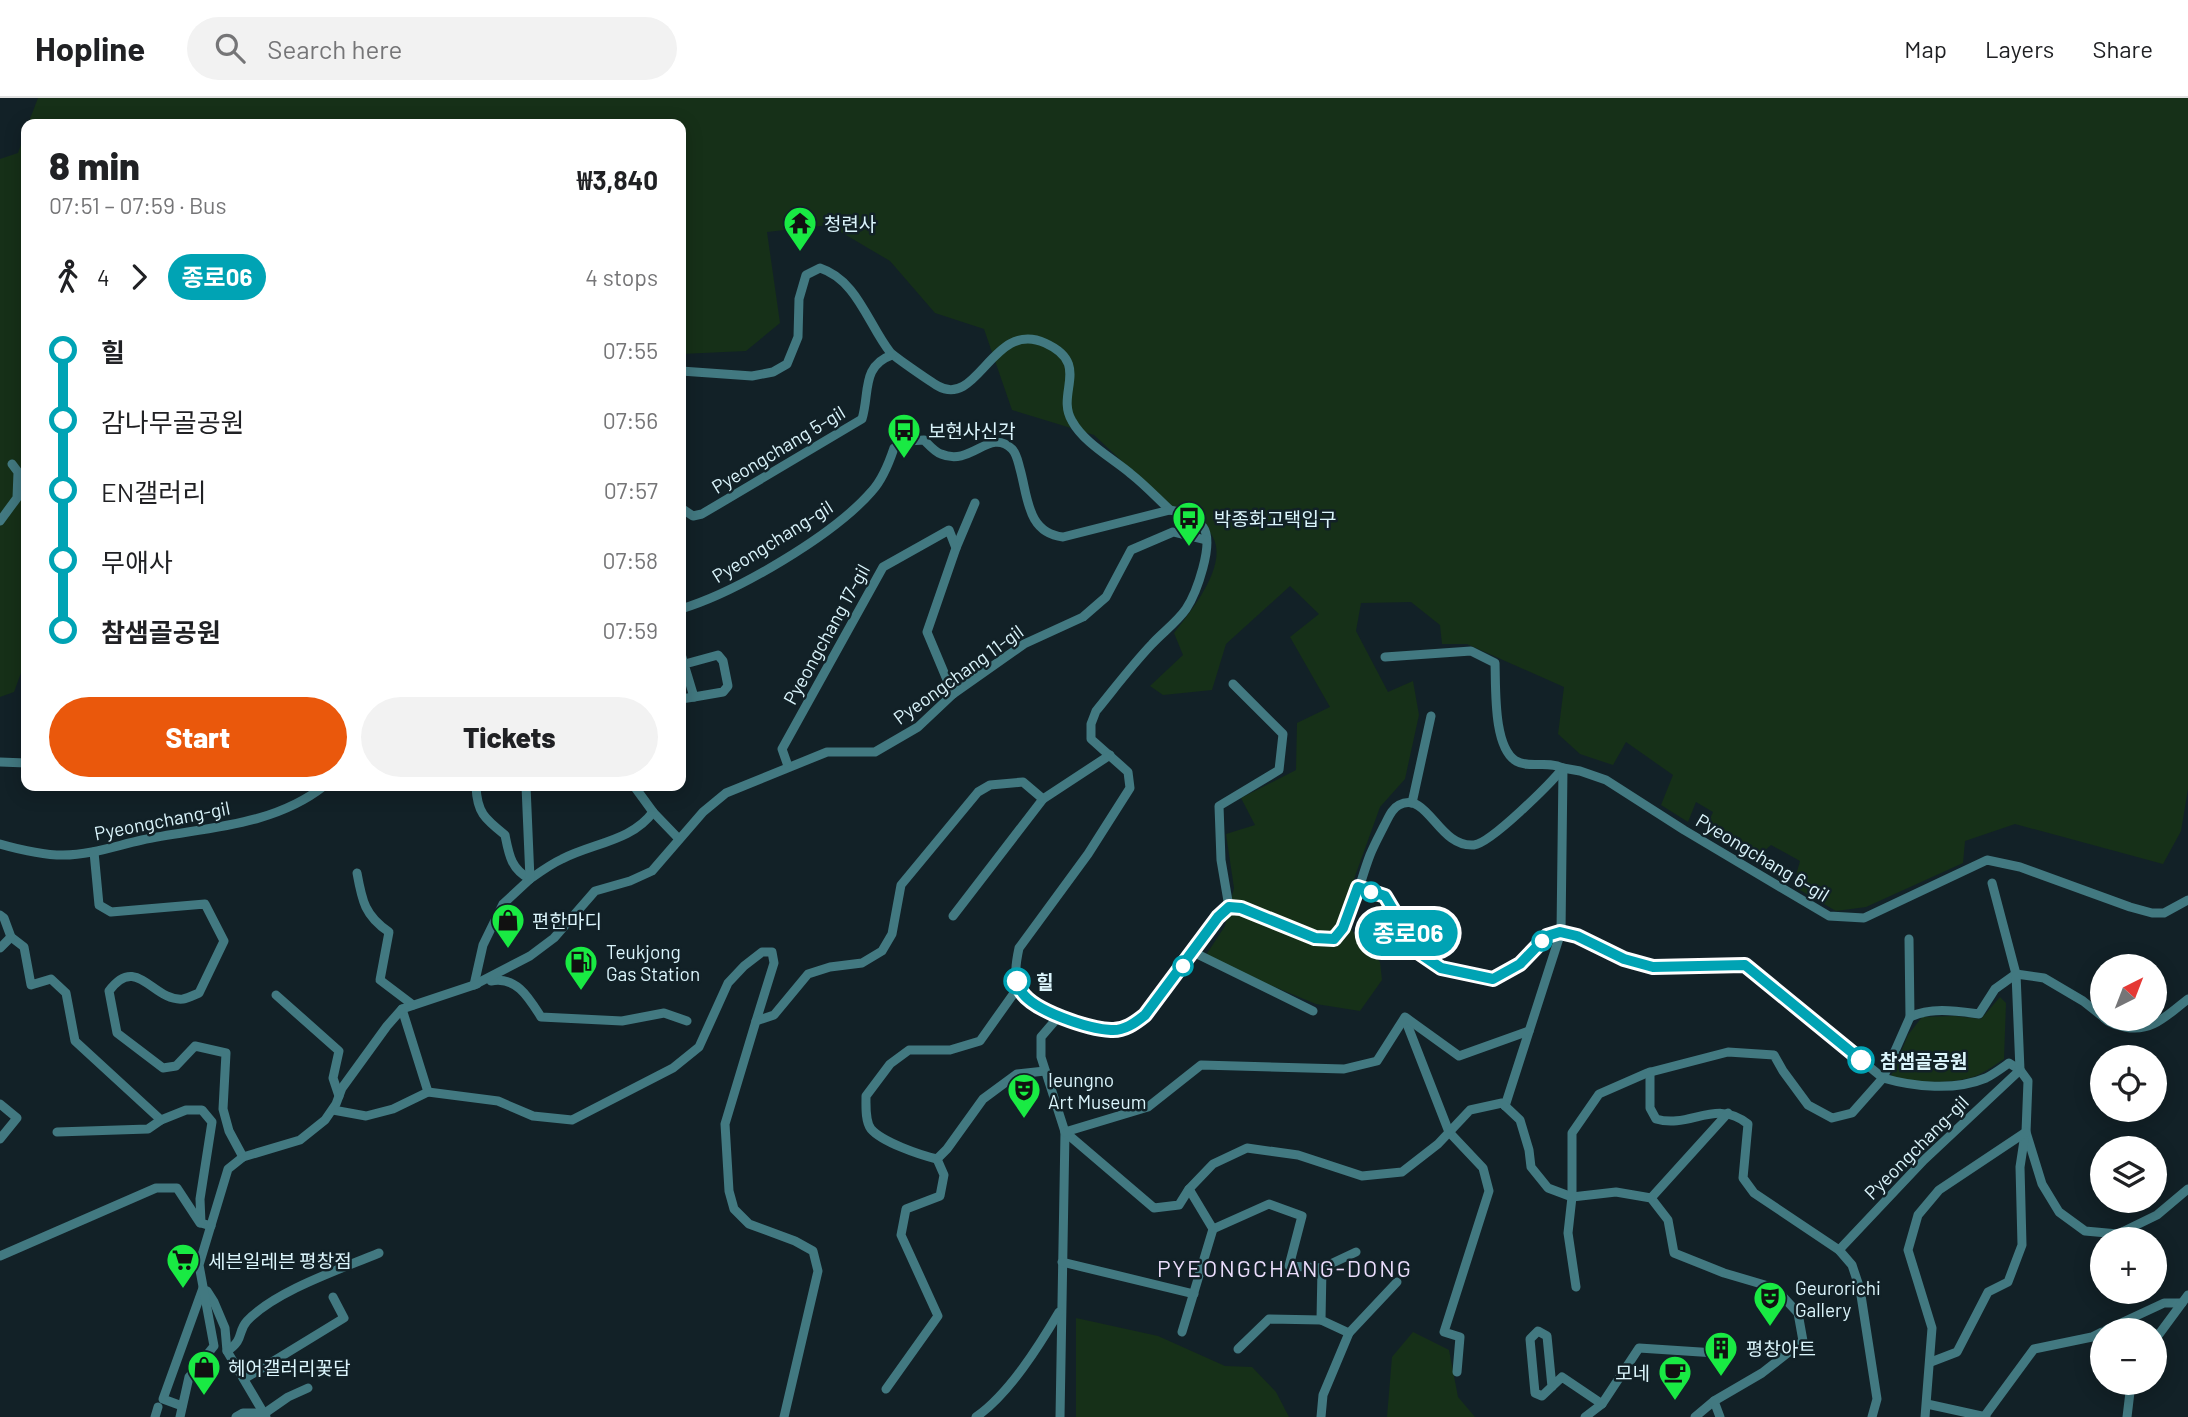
<!DOCTYPE html>
<meta charset="utf-8">
<style>
body{margin:0;font-family:Barlow,"Noto Sans KR",sans-serif;background:#f2f2f2;color:#202124;height:100vh;display:flex;flex-direction:column;font-size:26px;white-space:nowrap}
*{box-sizing:border-box;margin:0}
p{font-size:23px;color:#757577}
.icon{flex:none;width:38px;height:38px;fill:none;stroke:currentColor;stroke-width:2;stroke-linecap:round;stroke-linejoin:round}
.map{position:relative;flex:1;overflow:hidden}
.side{position:absolute;left:21px;top:21px;width:665px;height:672px;display:flex;flex-direction:column;background:#fff;border-radius:14px;box-shadow:0 4px 18px #0003}
.side>*{flex:none}
.badge{padding:0 14px;border-radius:23px;font-size:24px;line-height:46px}
.needle{width:46px;rotate:42deg}
.buttons{position:absolute;left:2090px;top:856px;display:grid;gap:14px}
.buttons a{display:grid;place-items:center;width:77px;height:77px;border-radius:50%;background:#fff;box-shadow:0 4px 18px #0003;font-size:35px}
.map>.badge{position:absolute;translate:-50% -50%;box-shadow:0 0 0 4px #fff}
.legs{display:flex;align-items:center;gap:10px;height:77px;padding:0 28px;font-size:23px}
.legs p{margin-inline-start:auto}
.head{display:flex;align-items:center;justify-content:space-between;height:119px;padding:0 28px}
h1{font-size:38px;font-weight:800;line-height:52px}
.cta{display:flex;gap:14px;margin-top:auto;padding:14px 28px}
.cta a{flex:1;height:80px;border-radius:42px;background:#ea580c;color:#fff;font-size:28px;font-weight:800;line-height:80px;text-align:center}
.cta a+a{background:#f2f2f2;color:#202124}
ul{padding:0 28px;list-style:none}
li{display:flex;align-items:center;gap:24px;height:70px;font-size:26px}
li i{display:grid;place-items:center;width:10px;height:100%;margin:0 9px;background:currentColor}
li i::after{content:'';width:18px;height:18px;margin:-9px;border:5px solid;border-radius:50%;background:#fff}
li p{margin-inline-start:auto}
li:first-child i{background:linear-gradient(#0000 50%,currentColor 0)}
li:last-child i{background:linear-gradient(currentColor 50%,#0000 0)}
header{display:flex;align-items:center;gap:42px;box-sizing:border-box;height:98px;padding:0 35px;background:#fff;border-bottom:2px solid #e0e0e0}
header strong{font-size:33px}
nav{display:flex;gap:38px;margin-inline-start:auto;font-size:24px}
.search{width:490px;height:63px;background:#f2f2f2;display:flex;align-items:center;gap:18px;box-sizing:border-box;padding:0 24px;border-radius:38px;color:#757577;font-size:26px}
.map>svg:first-child{display:block}
.green{fill:#163018}
.lines{fill:none;stroke-linecap:round;stroke-linejoin:round}
.street{stroke:#427981;stroke-width:9}
.line-1-casing{stroke:#fff;stroke-width:16}
.line-1{stroke:#00a3b4;stroke-width:10}
.stop-1-dot{fill:#fff;stroke:#00a3b4;stroke-width:3.5}
.labels{text-anchor:middle;dominant-baseline:central;stroke-width:5;stroke-linejoin:round;paint-order:stroke}
.poi-label{font-size:19px;fill:#dbf5fc;stroke:#122127;text-anchor:start}
.street-label{font-size:19px;fill:#dbf5fc;stroke:#122127}
.stop-label{font-size:19px;font-weight:bold;fill:#dbf5fc;stroke:#122127;text-anchor:start}
.quarter-label{font-size:23px;letter-spacing:2px;fill:#ebddfc;stroke:#122127}
</style>
<header>
<strong>Hopline</strong>
<div class="search"><svg class="icon" aria-label="search" viewBox="0 0 24 24"><circle cx="10" cy="10" r="6"/><path d="M15 15l6 6"/></svg>Search here</div>
<nav><a>Map</a><a>Layers</a><a>Share</a></nav>
</header>
<div class="map">
<svg width="2188" height="1319" viewBox="0 0 2188 1319">
<rect width="100%" height="100%" fill="#122127"/>
<!-- green -->
<g class="green">
<path d="M38 0H2188V691L2181 733 2163 766 2015 726 1965 743 1963 765 1866 809 1836 813 1793 788 1800 763 1771 747 1754 762 1704 735 1713 714 1696 704 1688 724 1661 707 1673 677 1626 644 1613 667 1580 656 1558 636 1564 589 1467 546H1442L1440 527 1411 504 1361 505 1356 533 1388 594 1413 583 1419 617 1405 681 1380 709 1341 817 1356 838 1380 864 1382 882 1360 913 1316 906 1204 860 1225 828 1234 790 1226 736 1255 727 1241 700 1296 672 1297 625 1330 609 1290 539 1319 516 1290 488 1226 546 1212 592 1163 597 1150 588 1183 557 1174 535C1194 509 1240 454 1202 427 1193 420 1185 412 1174 412L1094 337 1012 312 984 231 935 215 890 163 829 127 767 134 780 225 746 253 681 256V26H28Z"/>
<path d="M26 32V561L14 594 0 599V61L18 55Z"/>
<path d="M2000 899 2006 905 2004 961C1996 966 1988 972 1980 976 1959 987 1912 985 1891 978L1908 937 1922 919 1954 918 1981 921Z"/>
<path d="M1076 1220 1158 1238 1225 1268 1252 1269 1276 1294 1289 1319H1076Z"/>
<path d="M1413 1234 1449 1252 1458 1299 1475 1319H1387L1392 1259Z"/>
</g>
<g class="lines">
<!-- street -->
<g class="street">
<path d="M681 273 752 278 773 274 787 266 798 239 799 201 806 177 820 170C857 182 868 226 890 254 893 258 931 284 938 288 978 311 993 221 1045 245 1092 266 1055 295 1072 323 1084 345 1112 360 1131 376 1145 387 1157 400 1170 412"/>
<path d="M681 410 693 418 702 416 862 321C870 295 861 268 892 257"/>
<path d="M0 423 17 400 18 374 12 366"/>
<path d="M956 450 975 405"/>
<path d="M681 511C737 494 834 437 872 393 883 381 889 365 894 350L908 343 924 342C929 347 935 354 941 356 972 369 989 329 1012 351 1017 356 1018 364 1020 371 1028 399 1027 435 1063 439L1170 412C1182 414 1196 418 1203 429 1215 445 1196 496 1186 511 1177 524 1162 535 1152 546 1132 567 1114 591 1096 613L1091 626V641L1128 674 1130 690 1088 756 1019 850C1016 864 1013 880 1021 893 1032 913 1089 931 1111 932 1124 933 1135 925 1145 917L1218 819 1229 809 1241 810 1316 840 1334 841C1354 819 1359 785 1370 757 1374 747 1379 738 1384 728 1388 721 1391 711 1399 707 1428 692 1438 750 1474 747 1491 745 1550 686 1563 670L1580 673 1606 682 1684 732 1829 818 1864 820 1987 762 2020 769 2130 809 2152 815H2164L2188 802"/>
<path d="M681 556 694 599 723 594 728 588 723 563 718 557 685 566"/>
<path d="M1385 559 1471 553 1495 565C1496 590 1493 649 1516 663 1530 671 1546 662 1563 670L1561 834 1505 1008"/>
<path d="M681 601 694 599"/>
<path d="M0 664 26 665"/>
<path d="M788 668 782 651 883 469 949 432 956 450 927 534 953 596"/>
<path d="M476 688C477 715 485 721 505 737 509 757 511 771 530 781 540 774 551 766 562 761 593 745 632 743 653 714"/>
<path d="M634 688 653 714 679 741"/>
<path d="M1412 705 1431 618"/>
<path d="M0 746C21 752 41 757 63 757 90 757 115 748 142 742 204 729 272 729 324 688"/>
<path d="M94 754 99 807 111 814 205 806 224 843 199 895C194 897 188 900 183 901 153 904 137 855 109 893L117 935 163 970 176 968 195 948 226 955 223 1011 229 1033 243 1059"/>
<path d="M357 775C362 803 365 818 389 834L380 882 413 907"/>
<path d="M1358 789 1385 798 1419 855 1441 870 1493 881 1520 866 1547 838 1561 834 1577 838 1624 861 1653 869 1745 867 1883 980C1914 989 1955 993 1986 980 1994 976 2002 970 2009 965L2020 972 2028 983 2026 1034 2042 1086 2059 1114 2085 1133 2118 1136 2157 1117 2188 1091"/>
<path d="M1229 809 1221 762 1219 708 1279 672 1283 636 1233 586"/>
<path d="M0 817 4 820 11 839 24 849 31 887 51 881 66 895 75 943 161 1022 186 1012H202L212 1024 200 1101 201 1125 211 1128"/>
<path d="M953 818 1043 701 1110 657"/>
<path d="M0 850 11 839"/>
<path d="M1193 854 1313 913"/>
<path d="M491 883C517 878 529 900 541 919L622 923 664 915 687 923"/>
<path d="M477 886 474 887 483 847 503 806 530 781 526 688"/>
<path d="M1019 888 980 943 950 952H909L890 966 866 998C866 1008 865 1023 871 1031 882 1044 920 1057 937 1061L947 1051 983 1001 1017 976 1045 973"/>
<path d="M276 897 339 953 333 980 339 998"/>
<path d="M402 911 428 994"/>
<path d="M1059 918 1041 939V959L1065 1034 1060 1319"/>
<path d="M1910 919C1931 909 1956 913 1979 916L1995 891 2016 876 2044 880 2083 903 2102 918"/>
<path d="M2104 920C2111 926 2116 927 2125 929 2152 935 2168 916 2188 901"/>
<path d="M1405 921 1449 1034 1483 1070 1489 1093 1444 1234 1460 1239 1457 1274"/>
<path d="M1650 974V1010L1656 1021C1690 1031 1716 1000 1748 1026L1743 1080 1754 1095 1839 1152 1852 1167 1860 1191 1877 1301 1872 1319"/>
<path d="M0 1006 17 1020 0 1041"/>
<path d="M333 1012 366 1018 393 1011 428 994 498 1003 533 1018 572 1022 673 970 699 949 728 885 744 868 762 854H772L774 865 756 923"/>
<path d="M57 1034 148 1031 161 1022"/>
<path d="M1065 1034 1154 1110 1179 1107 1189 1091 1213 1066 1247 1050 1298 1057 1362 1078 1402 1074 1438 1046 1470 1012 1502 1005 1520 1022 1529 1052 1531 1069 1548 1090 1572 1099 1616 1094 1651 1100 1668 1122 1674 1155 1724 1175 1775 1190 1798 1215 1803 1243 1762 1275 1714 1303 1695 1319"/>
<path d="M1065 1034 1148 1009 1201 967 1344 971 1377 963 1405 919 1459 958 1529 933"/>
<path d="M1651 1100 1728 1015"/>
<path d="M1213 1131 1269 1106 1302 1118 1289 1168 1322 1170 1321 1222 1349 1235 1323 1297 1321 1319"/>
<path d="M1839 1152 1924 1062 2020 972 2016 876 1992 785"/>
<path d="M0 1158 156 1090H177L200 1125"/>
<path d="M1062 1164 1194 1196"/>
<path d="M1322 1170 1356 1154"/>
<path d="M1576 1189 1568 1135 1572 1099V1035L1599 996 1647 975 1728 954 1774 957 1783 973 1808 1007 1832 1020 1852 1015 1883 980 1910 919 1909 841"/>
<path d="M207 1193 214 1204 225 1230 227 1253 266 1319"/>
<path d="M2106 1232 2164 1205H2182"/>
<path d="M1182 1234 1213 1131 1189 1091"/>
<path d="M1349 1235 1397 1184"/>
<path d="M2154 1243 2188 1197"/>
<path d="M1238 1251 1269 1221 1321 1222"/>
<path d="M227 1253C245 1241 237 1234 247 1223 275 1193 341 1171 379 1155"/>
<path d="M1931 1264 1957 1254 1988 1194 2008 1184 2022 1147 2020 1069 2025 1036"/>
<path d="M244 1281 344 1220 333 1199"/>
<path d="M1552 1289 1547 1238 1538 1233 1530 1241 1535 1295 1542 1298 1562 1279 1602 1306"/>
<path d="M886 1291 938 1218 901 1137 906 1111 940 1098 944 1077 937 1061"/>
<path d="M1714 1303 1720 1319"/>
<path d="M1927 1306 1986 1319"/>
<path d="M182 1308 163 1301 203 1190"/>
<path d="M155 1319 158 1309"/>
<path d="M180 1319 189 1279 214 1248 199 1167 228 1071 243 1059 300 1042 325 1022 336 1006 342 990 387 928 402 911 474 887 530 858 554 840 595 793 630 783 652 773 703 714 726 695 827 654H875L918 629 953 596 1024 546 1083 519 1106 499 1131 452 1173 434 1206 442"/>
<path d="M236 1319 243 1315H265L288 1299 308 1290"/>
<path d="M784 1319 818 1173 813 1153 795 1143 749 1126 734 1111 729 1093 725 1026 756 923 774 917 808 876 830 869 862 865 882 853 892 836 901 787 978 694 990 687 1023 684 1043 701"/>
<path d="M976 1319C1009 1296 1039 1248 1059 1214"/>
<path d="M1585 1319 1602 1306 1639 1250 1731 1256"/>
<path d="M1925 1319 1932 1230 1908 1152 1918 1117 1939 1092 2026 1034"/>
<path d="M1984 1319 2034 1251 2092 1239 2102 1234"/>
<path d="M2127 1319 2130 1294 2133 1284"/>
</g>
</g>
<g class="lines">
<defs>
<path id="line-1" d="M1017 883C1017 884 1021 893 1021 893 1033 913 1089 931 1111 932 1124 933 1135 925 1145 917L1218 819 1229 809 1241 810 1315 840 1334 841 1343 830 1358 789 1385 798 1419 855 1441 870 1493 881 1520 866 1547 838 1560 834 1577 838 1624 861 1653 869 1745 867 1861 962"/>
</defs>
<!-- line-1 casing -->
<use href="#line-1" class="line-1-casing"/>
<!-- line-1 -->
<use href="#line-1" class="line-1"/>
</g>
<!-- icons -->
<defs>
<symbol id="temple-pin" viewBox="-11 -11 22 30"><path d="M0 17L-7.5 6A9.5 9.5 0 1 1 7.5 6Z" fill="#19ea43" stroke="#122127"/><path d="M0-6L5-2H3V0L6.5 2.5H4V6H1.5V3h-3V6H-4V2.5H-6.5L-3 0V-2H-5Z" fill="#111"/></symbol>
<symbol id="bus-pin" viewBox="-11 -11 22 30"><path d="M0 17L-7.5 6A9.5 9.5 0 1 1 7.5 6Z" fill="#19ea43" stroke="#122127"/><path d="M-5-6H5V4H4V6H2V4H-2V6H-4V4H-5ZM-3.5-4V0h7V-4ZM-3.5 1.2v1.5H-2V1.2ZM2 1.2v1.5H3.5V1.2Z" fill="#111"/></symbol>
<symbol id="shop-pin" viewBox="-11 -11 22 30"><path d="M0 17L-7.5 6A9.5 9.5 0 1 1 7.5 6Z" fill="#19ea43" stroke="#122127"/><path d="M-5-2.5h2.3a2.7 3.5 0 0 1 5.4 0H5L5.5 6h-11ZM-1.5-2.5h3a1.5 2.3 0 0 0-3 0Z" fill="#111"/></symbol>
<symbol id="fuel-pin" viewBox="-11 -11 22 30"><path d="M0 17L-7.5 6A9.5 9.5 0 1 1 7.5 6Z" fill="#19ea43" stroke="#122127"/><path d="M-5.5-6h7V0h2V4h1.3V-2.5L3-4.5l.8-.8L6-3V5H2.5V1h-1V6h-7ZM-4.2-4.7v3.2H.2V-4.7Z" fill="#111"/></symbol>
<symbol id="theatre-pin" viewBox="-11 -11 22 30"><path d="M0 17L-7.5 6A9.5 9.5 0 1 1 7.5 6Z" fill="#19ea43" stroke="#122127"/><path d="M-5-5.5Q0-4 5-5.5V0Q5 5 0 6Q-5 5-5 0ZM-3.3-2.5H-1v1.5H-3.3ZM1-2.5H3.3v1.5H1ZM-2.8 1Q0 5.5 2.8 1Z" fill="#111"/></symbol>
<symbol id="supermarket-pin" viewBox="-11 -11 22 30"><path d="M0 17L-7.5 6A9.5 9.5 0 1 1 7.5 6Z" fill="#19ea43" stroke="#122127"/><path d="M-6-5.5h2.5l.6 2H6L4.5 2H-2.5L-4.4-4H-6ZM-1.5 3.2a1.3 1.3 0 1 0 .1 0ZM3 3.2a1.3 1.3 0 1 0 .1 0Z" fill="#111"/></symbol>
<symbol id="building-pin" viewBox="-11 -11 22 30"><path d="M0 17L-7.5 6A9.5 9.5 0 1 1 7.5 6Z" fill="#19ea43" stroke="#122127"/><path d="M-4-6H4V6H1V3H-1V6H-4ZM-2.5-4.3h1.7v1.8h-1.7ZM.8-4.3h1.7v1.8H.8ZM-2.5-1h1.7V.8h-1.7ZM.8-1h1.7V.8H.8Z" fill="#111"/></symbol>
<symbol id="cafe-pin" viewBox="-11 -11 22 30"><path d="M0 17L-7.5 6A9.5 9.5 0 1 1 7.5 6Z" fill="#19ea43" stroke="#122127"/><path d="M-5.5-4.5H6V0H3Q3 3.5 0 3.5H-2.5Q-5.5 3.5-5.5 0ZM3-3.2v2h1.7v-2ZM-6 4.5H4V6H-6Z" fill="#111"/></symbol>
</defs>
<g fill-rule="evenodd">
<use href="#temple-pin" x="781" y="106" width="38" height="52"/>
<use href="#bus-pin" x="885" y="313" width="38" height="52"/>
<use href="#bus-pin" x="1170" y="401" width="38" height="52"/>
<use href="#shop-pin" x="489" y="803" width="38" height="52"/>
<use href="#fuel-pin" x="562" y="845" width="38" height="52"/>
<use href="#theatre-pin" x="1005" y="973" width="38" height="52"/>
<use href="#supermarket-pin" x="164" y="1143" width="38" height="52"/>
<use href="#theatre-pin" x="1751" y="1181" width="38" height="52"/>
<use href="#building-pin" x="1702" y="1231" width="38" height="52"/>
<use href="#shop-pin" x="185" y="1250" width="38" height="52"/>
<use href="#cafe-pin" x="1656" y="1255" width="38" height="52"/>
</g>
<!-- markers -->
<g class="stop-1-dot">
<circle cx="1371" cy="794" r="9"/>
<circle cx="1542" cy="843" r="9"/>
<circle cx="1183" cy="868" r="9"/>
<circle cx="1017" cy="883" r="12"/>
<circle cx="1861" cy="962" r="12"/>
</g>
<g class="labels">
<!-- poi labels -->
<g class="poi-label">
<text x="824" y="125">청련사</text>
<text x="928" y="332">보현사신각</text>
<text x="1214" y="420">박종화고택입구</text>
<text x="532" y="822">편한마디</text>
<text x="606" y="853">Teukjong<tspan x="606" dy="22">Gas Station</tspan></text>
<text x="1048" y="981">Ieungno<tspan x="1048" dy="22">Art Museum</tspan></text>
<text x="208" y="1162">세븐일레븐 평창점</text>
<text x="1795" y="1189">Geurorichi<tspan x="1795" dy="22">Gallery</tspan></text>
<text x="1746" y="1250">평창아트</text>
<text x="228" y="1269">헤어갤러리꽃담</text>
<text x="1650" y="1274" text-anchor="end">모네</text>
</g>
<!-- street labels -->
<g class="street-label">
<text transform="translate(778 351) rotate(-31)">Pyeongchang 5-gil</text>
<text transform="translate(772 443) rotate(-32)">Pyeongchang-gil</text>
<text transform="translate(826 536) rotate(-61)">Pyeongchang 17-gil</text>
<text transform="translate(958 576) rotate(-36)">Pyeongchang 11-gil</text>
<text transform="translate(162 722) rotate(-11)">Pyeongchang-gil</text>
<text transform="translate(1763 759) rotate(31)">Pyeongchang 6-gil</text>
<text transform="translate(1916 1049) rotate(-45)">Pyeongchang-gil</text>
</g>
<!-- stop labels -->
<g class="stop-label">
<text x="1036" y="883">힐</text>
<text x="1880" y="962">참샘골공원</text>
</g>
<!-- quarter labels -->
<g class="quarter-label">
<text x="1285" y="1170">PYEONGCHANG-DONG</text>
</g>
</g>
</svg>
<div class="buttons">
<a><svg class="needle" viewBox="-14 -14 28 28"><path d="M0-13l5 13h-10z" fill="#e53935"/><path d="M0 13l5-13h-10z" fill="#757577"/></svg></a>
<a><svg class="icon" aria-label="locate" viewBox="0 0 24 24"><circle cx="12" cy="12" r="6"/><path d="M12 2v4M12 18v4M2 12h4M18 12h4"/></svg></a>
<a><svg class="icon" aria-label="layers" viewBox="0 0 24 24"><path d="M12 4l9 5-9 5-9-5zM3 14l9 5 9-5"/></svg></a>
<a>+</a>
<a>−</a>
</div>
<b class="badge" style="left:1408px;top:835px;background:#00a3b4;color:#fff">종로06</b>
<section class="side">
<div class="head"><div><h1>8 min</h1><p>07:51 – 07:59 · Bus</p></div><b>₩3,840</b></div>
<div class="legs"><svg class="icon" aria-label="walk" viewBox="0 0 24 24"><circle cx="13" cy="4" r="2"/><path d="M13 8l-2 6 4 7M11 14l-3 7M7 12l3-4h3l4 4"/></svg>4<svg class="icon" aria-label="forward" viewBox="0 0 24 24"><path d="M9 5l7 7-7 7"/></svg><b class="badge" style="background:#00a3b4;color:#fff">종로06</b><p>4 stops</p></div>
<ul>
<li><i style="color:#00a3b4"></i><b>힐</b><p>07:55</p></li>
<li><i style="color:#00a3b4"></i><span>감나무골공원</span><p>07:56</p></li>
<li><i style="color:#00a3b4"></i><span>EN갤러리</span><p>07:57</p></li>
<li><i style="color:#00a3b4"></i><span>무애사</span><p>07:58</p></li>
<li><i style="color:#00a3b4"></i><b>참샘골공원</b><p>07:59</p></li>
</ul>
<div class="cta"><a>Start</a><a>Tickets</a></div>
</section>
</div>
